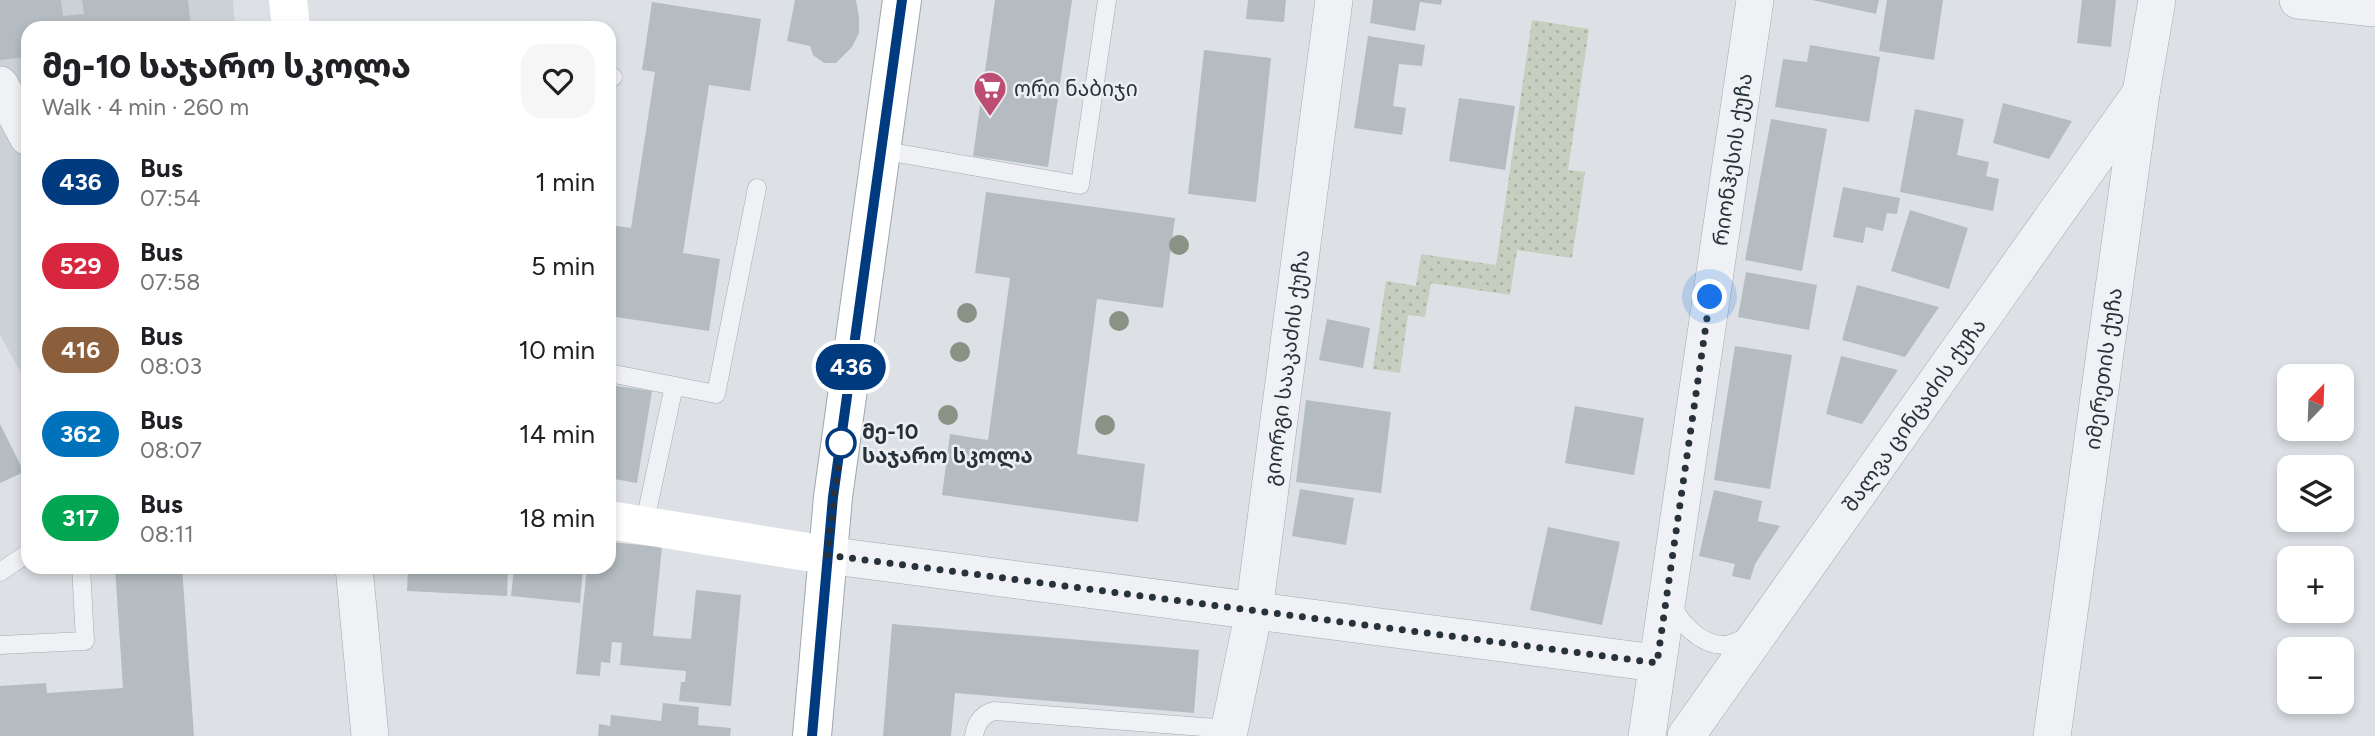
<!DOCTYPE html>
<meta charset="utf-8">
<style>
body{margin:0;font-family:Figtree,"Noto Sans Georgian",sans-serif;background:#f6f6f6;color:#202124;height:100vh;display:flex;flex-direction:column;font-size:26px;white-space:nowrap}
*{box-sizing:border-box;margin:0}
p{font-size:23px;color:#757577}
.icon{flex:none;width:38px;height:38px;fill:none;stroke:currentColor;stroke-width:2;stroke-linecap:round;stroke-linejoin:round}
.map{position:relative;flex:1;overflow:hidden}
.drawer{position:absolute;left:21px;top:21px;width:595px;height:553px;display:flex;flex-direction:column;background:#fff;border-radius:21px;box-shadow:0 4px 10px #0003}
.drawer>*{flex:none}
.badge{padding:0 14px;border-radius:23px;font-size:24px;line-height:46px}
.needle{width:46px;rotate:23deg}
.tools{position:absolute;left:2277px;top:364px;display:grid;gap:14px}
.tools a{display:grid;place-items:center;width:77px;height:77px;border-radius:14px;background:#fff;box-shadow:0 4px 10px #0003;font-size:35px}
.you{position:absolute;width:35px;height:35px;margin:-18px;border:5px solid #fff;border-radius:50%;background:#1a73e8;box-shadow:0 0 0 10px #1a73e833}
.map>.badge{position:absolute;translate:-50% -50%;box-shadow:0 0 0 4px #fff}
.round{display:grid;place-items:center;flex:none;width:74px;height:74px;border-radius:21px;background:#f6f6f6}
.summary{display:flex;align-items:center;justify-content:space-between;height:119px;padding:0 21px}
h1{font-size:33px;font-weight:800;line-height:52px}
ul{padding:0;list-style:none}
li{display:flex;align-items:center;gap:21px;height:84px;padding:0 21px}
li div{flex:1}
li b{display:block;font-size:26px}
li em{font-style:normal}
li .badge{min-width:77px;font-weight:700;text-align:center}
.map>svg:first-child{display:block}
.built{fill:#cbd1d6}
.grass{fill:url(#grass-dots)}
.building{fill:#b4bcc1}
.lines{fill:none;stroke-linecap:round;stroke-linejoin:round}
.lane-casing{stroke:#a3a9ae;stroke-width:19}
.street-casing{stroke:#a3a9ae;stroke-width:38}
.primary-casing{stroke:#9da8af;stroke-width:40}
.lane{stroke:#eff1f4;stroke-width:18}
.street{stroke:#eff1f4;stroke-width:37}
.secondary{stroke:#fff;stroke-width:38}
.primary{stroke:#fff;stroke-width:38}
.tree{fill:#889385}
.line-casing{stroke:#fff;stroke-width:16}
.line{stroke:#003b80;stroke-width:10}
.walk{stroke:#28323a;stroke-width:7;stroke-dasharray:0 12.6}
.stop-dot{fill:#fff;stroke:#003b80;stroke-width:3.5}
.labels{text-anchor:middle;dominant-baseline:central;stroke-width:5;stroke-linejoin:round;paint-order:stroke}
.poi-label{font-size:21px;fill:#28323a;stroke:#ecf0f3;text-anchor:start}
.street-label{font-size:21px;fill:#28323a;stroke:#ecf0f3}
.stop-label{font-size:21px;font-weight:bold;fill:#28323a;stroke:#ecf0f3;text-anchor:start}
</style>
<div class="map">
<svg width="2375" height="736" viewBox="0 0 2375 736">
<defs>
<pattern id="grass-dots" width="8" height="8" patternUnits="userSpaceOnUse" patternTransform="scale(1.75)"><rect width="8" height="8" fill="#c5cebf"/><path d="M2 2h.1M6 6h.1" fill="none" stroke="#a9b1a5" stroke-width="1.8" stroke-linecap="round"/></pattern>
</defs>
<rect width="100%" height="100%" fill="#dde1e5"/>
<!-- built -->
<path class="built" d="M0 0H233L235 28H28V386L0 335Z"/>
<!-- grass -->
<path class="grass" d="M1532 20 1589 29 1568 170 1585 172 1572 258 1517 250 1510 295 1431 283 1425 317 1408 315 1400 373 1373 369 1386 281 1416 286 1421 254 1496 265Z"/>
<!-- building -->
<g class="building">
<path d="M0 0H61L63 16 84 14 82 0H188L191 28H28V57L0 60Z"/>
<path d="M795 0H856L859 17V33L852 47 836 63H824L813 55 810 46 787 41Z"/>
<path d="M995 0H1072L1048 167 973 156Z"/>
<path d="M1248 0H1286L1284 22 1246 19Z"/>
<path d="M1373 0H1442L1441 5 1420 2 1415 31 1370 23Z"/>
<path d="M1812 0H1879L1876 14Z"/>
<path d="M1887 0H1943L1934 60 1879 51Z"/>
<path d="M2082 0H2116L2111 47 2077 43Z"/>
<path d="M652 2 761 19 750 91 709 85 683 253 720 259 709 331 609 316V225L631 228 655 72 642 70Z"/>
<path d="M1368 36 1425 45 1422 66 1399 64 1393 106 1406 108 1402 135 1354 128Z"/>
<path d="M1810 45 1880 57 1869 122 1775 107 1783 59 1807 62Z"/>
<path d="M1204 50 1271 58 1256 202 1188 194Z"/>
<path d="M1459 98 1515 106 1505 170 1449 161Z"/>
<path d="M2003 103 2072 121 2049 159 1993 143Z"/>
<path d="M1915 109 1964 119 1957 155 1989 162 1986 176 1999 179 1993 211 1900 192Z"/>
<path d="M1771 119 1827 129 1802 271 1745 260Z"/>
<path d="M1843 187 1900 198 1897 214 1887 213 1883 231 1866 227 1863 243 1833 237Z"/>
<path d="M986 192 1175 218 1163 308 1097 299 1077 454 1145 464 1138 522 942 495 950 434 988 440 1010 278 975 273Z"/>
<path d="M1910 210 1968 228 1949 289 1891 271Z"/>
<path d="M1746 272 1817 285 1809 330 1738 317Z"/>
<path d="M1857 285 1939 307 1905 357 1842 340Z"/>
<path d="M1327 319 1370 328 1363 368 1319 360Z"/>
<path d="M1735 346 1792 355 1770 489 1714 480Z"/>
<path d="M1841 356 1898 370 1862 424 1826 414Z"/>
<path d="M609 385 652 391 637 483 609 478Z"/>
<path d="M1306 400 1391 412 1381 493 1296 482Z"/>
<path d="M1575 406 1644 418 1634 475 1565 463Z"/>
<path d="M0 424 24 472 0 483Z"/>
<path d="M1300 489 1354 498 1346 545 1292 536Z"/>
<path d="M1714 490 1762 501 1758 521 1780 526 1755 564 1750 580 1732 576 1735 564 1699 556Z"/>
<path d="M1548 527 1620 542 1602 625 1530 610Z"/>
<path d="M609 542 662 547 653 636 691 639 696 590 741 595 731 706 679 701 681 682H685L686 671 620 665 622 643 612 642 610 663 601 662 600 676 576 674 587 567H609Z"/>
<path d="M115 567H182L194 736H0V686L46 683 47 693 123 688Z"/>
<path d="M408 567H508L507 596 407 591Z"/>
<path d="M544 567H583L580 603 511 596 514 569 543 570Z"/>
<path d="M892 624 1199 650 1194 713 955 693 951 736H883Z"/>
<path d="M663 703 699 707 698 725 731 728 730 736H598L599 724 610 726 611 715 661 721Z"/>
</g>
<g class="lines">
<defs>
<g id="lane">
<path d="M609 76 613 77"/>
<path d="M880 150 1080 185 1107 0"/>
<path d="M609 373 716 394 757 188"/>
<path d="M644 526 674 386"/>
<path d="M0 572 28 553"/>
<path d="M1671 604C1681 623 1699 644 1723 645 1732 645 1742 639 1750 635"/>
<path d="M0 645 85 641 81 567"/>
<path d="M974 736C976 723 982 714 994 711L1229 729"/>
</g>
<g id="street">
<path d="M2298 0 2375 8"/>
<path d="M0 85 28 137"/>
<path d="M826 555 1656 663"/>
<path d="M354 567 370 736"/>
<path id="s1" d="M1228 736 1254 611 1334 0"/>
<path id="s2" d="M1647 736 1755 0"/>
<path id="s3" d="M1686 736 2141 93"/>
<path id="s4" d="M2052 736 2141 93 2157 0"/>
</g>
<path id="primary" d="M812 736 833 497 902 0"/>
</defs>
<!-- lane casing -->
<use href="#lane" class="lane-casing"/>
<!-- street casing -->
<use href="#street" class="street-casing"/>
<!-- primary casing -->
<use href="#primary" class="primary-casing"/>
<!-- lane -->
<use href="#lane" class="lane"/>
<!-- street -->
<use href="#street" class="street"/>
<!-- secondary -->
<g class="secondary">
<path d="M288 0 291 28"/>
<path d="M609 520 826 555"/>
</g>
<!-- primary -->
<use href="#primary" class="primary"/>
</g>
<!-- trees -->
<g class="tree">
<circle cx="1179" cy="245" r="10"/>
<circle cx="967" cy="313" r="10"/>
<circle cx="1119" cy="321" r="10"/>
<circle cx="960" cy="352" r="10"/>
<circle cx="948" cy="415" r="10"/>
<circle cx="1105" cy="425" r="10"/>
</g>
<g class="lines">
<defs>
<path id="line" d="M812 736 833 497 902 0"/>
</defs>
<!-- line casing -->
<use href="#line" class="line-casing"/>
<!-- line -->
<use href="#line" class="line"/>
<!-- walk -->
<path class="walk" d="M841 443 827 555 1657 663 1710 297"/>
</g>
<!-- icons -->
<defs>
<symbol id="supermarket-pin" viewBox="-11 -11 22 30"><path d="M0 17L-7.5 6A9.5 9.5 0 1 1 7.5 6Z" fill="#be4d74" stroke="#ecf0f3"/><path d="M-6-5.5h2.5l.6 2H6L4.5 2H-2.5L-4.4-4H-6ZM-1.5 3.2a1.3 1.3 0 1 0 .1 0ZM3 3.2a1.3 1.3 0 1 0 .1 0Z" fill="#fff"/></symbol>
</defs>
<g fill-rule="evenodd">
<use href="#supermarket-pin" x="971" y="69" width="38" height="52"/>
</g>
<!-- markers -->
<circle class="stop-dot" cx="841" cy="443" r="14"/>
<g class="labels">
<!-- poi labels -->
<g class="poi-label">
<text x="1014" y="88">ორი ნაბიჯი</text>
</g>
<!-- street labels -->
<g class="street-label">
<text stroke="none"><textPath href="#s2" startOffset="583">რიონჰესის ქუჩა</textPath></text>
<text stroke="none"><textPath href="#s4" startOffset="371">იმერეთის ქუჩა</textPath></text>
<text stroke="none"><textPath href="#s1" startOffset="373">გიორგი სააკაძის ქუჩა</textPath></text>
<text stroke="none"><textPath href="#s3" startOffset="394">შალვა ცინცაძის ქუჩა</textPath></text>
</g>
<!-- stop labels -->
<g class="stop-label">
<text x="862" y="431">მე-10<tspan x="862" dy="24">საჯარო სკოლა</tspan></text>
</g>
</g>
</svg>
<div class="tools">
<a><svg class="needle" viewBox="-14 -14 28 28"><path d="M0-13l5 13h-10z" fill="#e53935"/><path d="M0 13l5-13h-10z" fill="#757577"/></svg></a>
<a><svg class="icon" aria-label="layers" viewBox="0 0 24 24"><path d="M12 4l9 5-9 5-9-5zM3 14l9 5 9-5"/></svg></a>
<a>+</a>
<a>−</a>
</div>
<div class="you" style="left:1710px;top:297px"></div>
<b class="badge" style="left:851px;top:367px;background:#003b80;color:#fff">436</b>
<section class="drawer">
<div class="summary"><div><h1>მე-10 საჯარო სკოლა</h1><p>Walk · 4 min · 260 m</p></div><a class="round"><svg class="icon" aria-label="heart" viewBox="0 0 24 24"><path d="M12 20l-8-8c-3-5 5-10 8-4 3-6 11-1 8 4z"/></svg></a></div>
<ul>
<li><span class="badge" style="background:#003b80;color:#fff">436</span><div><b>Bus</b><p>07:54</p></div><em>1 min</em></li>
<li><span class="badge" style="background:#d7263d;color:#fff">529</span><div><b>Bus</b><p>07:58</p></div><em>5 min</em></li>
<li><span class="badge" style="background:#8b5e3c;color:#fff">416</span><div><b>Bus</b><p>08:03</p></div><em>10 min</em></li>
<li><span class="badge" style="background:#0072bc;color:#fff">362</span><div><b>Bus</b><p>08:07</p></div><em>14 min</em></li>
<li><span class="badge" style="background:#00a651;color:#fff">317</span><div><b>Bus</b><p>08:11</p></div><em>18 min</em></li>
</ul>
</section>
</div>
